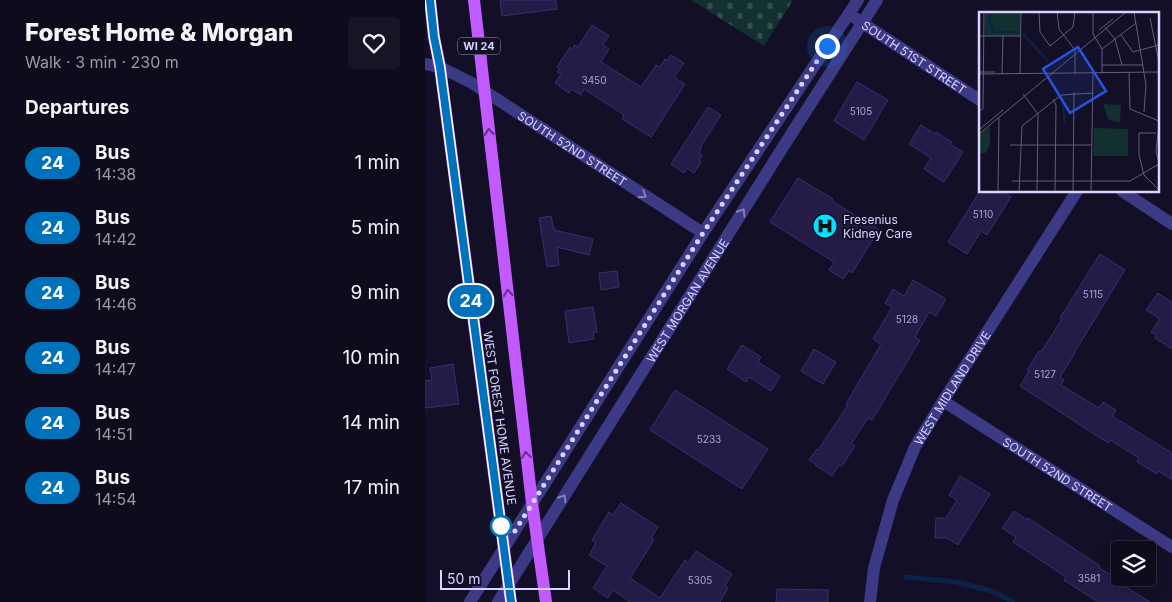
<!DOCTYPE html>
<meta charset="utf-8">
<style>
body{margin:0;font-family:Inter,sans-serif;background:#171425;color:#f1f3f6;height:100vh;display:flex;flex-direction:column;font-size:19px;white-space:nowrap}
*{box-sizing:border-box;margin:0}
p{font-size:16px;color:#9b9ba3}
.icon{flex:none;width:28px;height:28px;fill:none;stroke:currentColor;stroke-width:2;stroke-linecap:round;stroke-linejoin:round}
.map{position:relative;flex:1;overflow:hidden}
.panel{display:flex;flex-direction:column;background:#0e0b1c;width:425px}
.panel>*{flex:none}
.badge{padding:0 10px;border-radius:16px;font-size:18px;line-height:32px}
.fabs{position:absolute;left:686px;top:541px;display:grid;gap:10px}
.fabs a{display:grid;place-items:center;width:45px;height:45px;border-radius:5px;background:#0e0b1c;box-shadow:0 2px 12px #0003,0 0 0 1px #2e2b3b;font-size:25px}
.scale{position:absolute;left:15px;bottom:12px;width:130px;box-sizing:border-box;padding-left:5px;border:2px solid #d9d4ff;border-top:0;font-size:14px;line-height:18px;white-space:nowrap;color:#d9d4ff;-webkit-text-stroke:4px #130f26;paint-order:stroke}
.you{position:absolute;width:25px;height:25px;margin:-12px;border:4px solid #fff;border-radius:50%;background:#1a73e8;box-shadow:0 0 0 8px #1a73e833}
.map>.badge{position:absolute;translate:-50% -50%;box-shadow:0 0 0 2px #fff}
h2{padding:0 25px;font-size:19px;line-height:45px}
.round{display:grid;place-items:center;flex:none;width:52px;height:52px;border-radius:5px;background:#171425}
.headline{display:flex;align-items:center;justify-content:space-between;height:85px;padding:0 25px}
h1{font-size:24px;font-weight:800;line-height:38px}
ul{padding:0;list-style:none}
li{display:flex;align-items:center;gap:15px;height:65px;padding:0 25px}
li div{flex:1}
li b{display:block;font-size:19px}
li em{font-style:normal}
li .badge{min-width:55px;font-weight:700;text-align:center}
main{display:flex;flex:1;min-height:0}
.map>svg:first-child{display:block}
.cemetery{fill:url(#cemetery-stones)}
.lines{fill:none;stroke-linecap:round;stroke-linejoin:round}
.stream{stroke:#0c2248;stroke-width:5}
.building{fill:#241b47;stroke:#3b2d73}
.minor{stroke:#3d3a85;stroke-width:12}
.tertiary{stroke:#3d3a85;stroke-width:12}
.primary{stroke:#c25bff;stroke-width:12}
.oneway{stroke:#623188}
.oneway2{stroke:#837fbc}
.line-casing{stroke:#fff;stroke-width:11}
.line{stroke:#0072bc;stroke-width:8}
.walk{stroke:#d9d4ff;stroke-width:5;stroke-dasharray:0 9}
.stop-dot{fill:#fff;stroke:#0072bc;stroke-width:2.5}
.labels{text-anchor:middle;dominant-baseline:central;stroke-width:4;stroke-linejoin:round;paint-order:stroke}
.number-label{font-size:10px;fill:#aca6d1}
.shield{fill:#130f26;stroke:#9e99be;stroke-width:1}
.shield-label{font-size:11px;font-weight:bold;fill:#d9d4ff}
.street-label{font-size:12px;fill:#d9d4ff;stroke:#130f26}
.poi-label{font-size:12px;fill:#d9d4ff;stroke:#130f26;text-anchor:start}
.inset-river{fill:none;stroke:#0c2248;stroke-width:2.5}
.inset-road{fill:none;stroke:#625e7d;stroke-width:1}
.view{fill:#2655da;fill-opacity:0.15;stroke:#2655da;stroke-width:2.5}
.inset-edge{fill:none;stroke:#d9d4ff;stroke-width:2.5}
</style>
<main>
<section class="panel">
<div class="headline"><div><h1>Forest Home &amp; Morgan</h1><p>Walk · 3 min · 230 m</p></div><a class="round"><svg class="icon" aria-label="heart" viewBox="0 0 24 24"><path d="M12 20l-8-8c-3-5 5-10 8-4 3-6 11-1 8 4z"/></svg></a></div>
<h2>Departures</h2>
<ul>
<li><span class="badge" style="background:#0072bc;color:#fff">24</span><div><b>Bus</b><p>14:38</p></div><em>1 min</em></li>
<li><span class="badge" style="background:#0072bc;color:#fff">24</span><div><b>Bus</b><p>14:42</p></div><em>5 min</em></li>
<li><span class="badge" style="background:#0072bc;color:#fff">24</span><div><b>Bus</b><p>14:46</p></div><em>9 min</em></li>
<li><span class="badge" style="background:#0072bc;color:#fff">24</span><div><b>Bus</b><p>14:47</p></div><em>10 min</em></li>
<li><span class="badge" style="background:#0072bc;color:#fff">24</span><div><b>Bus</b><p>14:51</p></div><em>14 min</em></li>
<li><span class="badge" style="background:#0072bc;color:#fff">24</span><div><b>Bus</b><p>14:54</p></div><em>17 min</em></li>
</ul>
</section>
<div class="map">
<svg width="747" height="602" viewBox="0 0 747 602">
<defs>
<pattern id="cemetery-stones" width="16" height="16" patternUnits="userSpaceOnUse" patternTransform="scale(1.25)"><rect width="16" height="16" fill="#12302f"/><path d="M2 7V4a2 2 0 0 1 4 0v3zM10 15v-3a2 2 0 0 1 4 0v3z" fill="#344d4e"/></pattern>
</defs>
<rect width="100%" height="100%" fill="#130f26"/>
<!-- cemetery -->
<path class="cemetery" d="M266 0H368L339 46Z"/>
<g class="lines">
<!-- stream -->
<path class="stream" d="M481 577 531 582 567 591 588 602"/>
</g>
<!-- building -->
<g class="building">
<path d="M75 0H131L132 9 77 16Z"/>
<path d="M167 25 184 36 178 45 184 49 176 62 216 87 231 65 235 67 240 59 242 60 246 55 259 63 249 77 260 84 226 137 197 119 199 115 159 89 156 95 146 89 144 93 130 83 136 74 132 72 135 68 132 67 145 47 147 49 150 45 153 47Z"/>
<path d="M432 82 463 100 439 140 409 121Z"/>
<path d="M283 107 296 115 275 148 276 149 274 152 277 155 274 160 276 162 269 173 262 168 259 173 246 164Z"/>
<path d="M496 125 510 134 511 132 527 142 525 144 538 152 519 182 499 169 506 158 484 144Z"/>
<path d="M373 178 408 199 407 201 454 230 427 273 424 271 418 279 404 270 409 262 345 222Z"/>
<path d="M555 191H577L586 197 562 235 556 231 542 254 523 242Z"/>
<path d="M126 216 129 230 168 239 164 255 132 247 134 265 122 267 114 218Z"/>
<path d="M675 254 700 270 649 353H650L635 377 639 380 636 385 674 408 678 402 691 410 687 416 747 453V480L734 471 732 474 712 462 714 458 685 440 683 443 595 386 604 371 602 370 614 351 616 352 637 319 635 318Z"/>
<path d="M192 271 194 287 176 290 174 273Z"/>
<path d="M488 280 521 299 511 316 504 312 490 337 495 340 447 420 443 418 426 444 430 446 417 466 414 465 407 476 390 465 391 464 384 460 392 449 393 450 423 405 421 404 456 344 448 339 467 307 460 303 468 289 479 296Z"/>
<path d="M733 293 746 302 747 301V349L730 338 731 335 726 332 735 319 721 310Z"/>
<path d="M168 307 172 332 168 333 169 339 144 343 140 311Z"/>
<path d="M317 345 336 357 333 362 355 376 346 391 324 377 321 382 302 369Z"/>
<path d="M389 349 411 362 398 384 376 371Z"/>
<path d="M28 364 34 404 0 408V381L7 380 5 368Z"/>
<path d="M250 390 343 449 317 489 225 430Z"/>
<path d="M535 476 565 494 533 545 522 538H510L511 518H521L532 500 524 495Z"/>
<path d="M196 503 233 527 226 538 229 540 205 578 235 598 260 560 263 563 271 551 307 574 300 586 303 588 295 602H205L188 590 183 598 168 588 182 566 164 555 171 543 167 540 184 512 188 515Z"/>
<path d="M589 511 602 520 603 518 675 566 674 568 686 575 685 577 725 602H673L639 580 641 577 588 542 591 537 577 528Z"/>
<path d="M352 589 403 590V602H351Z"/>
</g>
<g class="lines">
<!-- minor -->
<g class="minor">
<path id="s1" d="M0 64 15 67 47 83 278 233"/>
<path id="s2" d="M518 401 747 547"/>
<path id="s3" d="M445 602 449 568 468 500 490 447 518 401 652 191"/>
</g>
<!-- tertiary -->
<g class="tertiary">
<path id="s4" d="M430 18 556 101"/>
<path d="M697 191 747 224"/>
<path d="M45 602 278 233 433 0"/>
<path id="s5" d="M73 602 358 147 452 0"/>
</g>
<!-- primary -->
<g class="primary">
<path d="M5 0 9 37 15 67 86 602"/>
<path d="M49 0 107 503 121 602"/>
</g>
</g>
<!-- one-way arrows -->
<defs><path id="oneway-chevron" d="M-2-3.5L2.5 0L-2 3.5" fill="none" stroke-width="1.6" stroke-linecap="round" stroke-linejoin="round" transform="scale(1.25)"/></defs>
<g class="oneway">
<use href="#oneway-chevron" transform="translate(64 132) rotate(-96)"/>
<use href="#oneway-chevron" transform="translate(83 293) rotate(-96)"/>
<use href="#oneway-chevron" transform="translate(101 455) rotate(-97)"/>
</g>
<g class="oneway2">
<use href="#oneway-chevron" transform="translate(218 195) rotate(33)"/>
<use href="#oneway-chevron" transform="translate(317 212) rotate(-58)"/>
<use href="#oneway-chevron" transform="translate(138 498) rotate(-58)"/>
</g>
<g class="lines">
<defs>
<path id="line" d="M5 0 9 37 15 67 86 602"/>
</defs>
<!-- line casing -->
<use href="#line" class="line-casing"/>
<!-- line -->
<use href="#line" class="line"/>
<!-- walk -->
<path class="walk" d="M76 526 88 534 278 233 402 46"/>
</g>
<!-- icons -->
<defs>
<symbol id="hospital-disc" viewBox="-11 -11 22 22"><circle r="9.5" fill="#00e5ff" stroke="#130f26"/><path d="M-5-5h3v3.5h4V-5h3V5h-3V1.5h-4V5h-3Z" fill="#111"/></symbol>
</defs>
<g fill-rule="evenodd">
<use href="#hospital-disc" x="386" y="212" width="28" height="28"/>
</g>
<!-- markers -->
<circle class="stop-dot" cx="76" cy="526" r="10"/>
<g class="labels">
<!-- number labels -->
<g class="number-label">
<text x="169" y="80">3450</text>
<text x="436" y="111">5105</text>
<text x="558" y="214">5110</text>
<text x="668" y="294">5115</text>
<text x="482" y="319">5128</text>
<text x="620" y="374">5127</text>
<text x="284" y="439">5233</text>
<text x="664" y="578">3581</text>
<text x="275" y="580">5305</text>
</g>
<!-- shield labels -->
<rect class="shield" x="33" y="37.5" width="42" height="17" rx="4"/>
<g class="shield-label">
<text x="54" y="46">WI 24</text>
</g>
<!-- street labels -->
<g class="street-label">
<text stroke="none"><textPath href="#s4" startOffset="71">SOUTH 51ST STREET</textPath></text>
<text stroke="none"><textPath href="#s1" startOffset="171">SOUTH 52ND STREET</textPath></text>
<text stroke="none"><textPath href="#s5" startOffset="356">WEST MORGAN AVENUE</textPath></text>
<text stroke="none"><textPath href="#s3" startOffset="232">WEST MIDLAND DRIVE</textPath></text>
<text transform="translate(75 418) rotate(82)">WEST FOREST HOME AVENUE</text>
<text stroke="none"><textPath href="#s2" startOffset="136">SOUTH 52ND STREET</textPath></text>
</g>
<!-- poi labels -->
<g class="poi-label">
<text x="418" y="219">Fresenius<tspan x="418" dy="14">Kidney Care</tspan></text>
</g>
</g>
<!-- overview -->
<g transform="translate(554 12)">
<rect width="180" height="180" fill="#130f26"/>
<path d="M11 114V132L7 141H0V123Z" fill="#12302f"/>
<path d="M115 116 149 117V144H114Z" fill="#12302f"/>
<path d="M6 0H41V24H6Z" fill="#12302f"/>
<path d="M124 92 142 93 141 111 129 107Z" fill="#12302f"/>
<path class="inset-river" d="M13 0 10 10 15 20H39M44 22 69 49M83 85 86 112"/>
<path class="inset-road" d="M60 0 61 20 71 34 94 15 96 0M78 0 80 17 96 38V62M114 0V22L123 37V61M155 0 167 73 165 100M171 6 180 50M126 15 136 27 143 53M120 18 134 7M142 23 154 40 180 33M0 24H42M123 37 157 11M123 53H164M0 60H16M150 61 151 97 180 109M0 62 180 60M23 62 24 24M41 62 42 0M44 82 59 102 58 180M74 87 77 93 76 180M0 99 4 97 5 0M180 112 177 140 180 150M1 117 24 98M177 121H160V143L165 163 180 178M0 122 147 0M31 133H113M33 169H151L180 152M19 180 20 106M40 180 43 114 82 83 114 81M94 180 95 80M112 180 114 61"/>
<path class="view" d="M99 35 127 79 91 101 64 57Z"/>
<rect width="180" height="180" class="inset-edge"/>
</g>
</svg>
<div class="fabs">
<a><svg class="icon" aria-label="layers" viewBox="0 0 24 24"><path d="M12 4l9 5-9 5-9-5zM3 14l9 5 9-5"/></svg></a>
</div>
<div class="scale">50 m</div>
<div class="you" style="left:402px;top:46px"></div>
<b class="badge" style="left:46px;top:301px;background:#0072bc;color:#fff">24</b>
</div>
</main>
